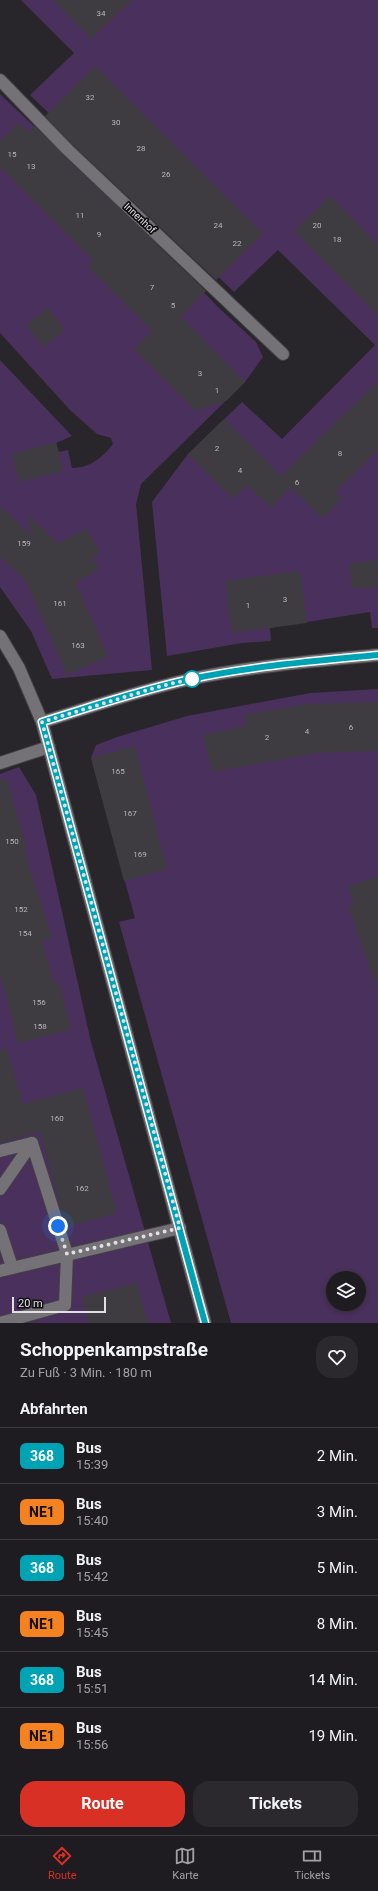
<!DOCTYPE html>
<html lang="de">
<meta charset="utf-8">
<style>
body{margin:0;font-family:Roboto,sans-serif;background:#2b292d;color:#f1f3f6;height:100vh;display:flex;flex-direction:column;font-size:15px;white-space:nowrap}
*{box-sizing:border-box;margin:0}
p{font-size:13px;color:#a1a1a5}
.icon{flex:none;width:22px;height:22px;fill:none;stroke:currentColor;stroke-width:2;stroke-linecap:round;stroke-linejoin:round}
.map{position:relative;height:1323px;overflow:hidden}
.panel{display:flex;flex-direction:column;background:#1e1c20;flex:1}
.panel>*{flex:none}
.badge{padding:0 8px;border-radius:6px;font-size:14px;line-height:26px}
.controls{position:absolute;left:326px;top:1271px;display:grid;gap:8px}
.controls a{display:grid;place-items:center;width:40px;height:40px;border-radius:50%;background:#1e1c20;box-shadow:0 2px 6px #0003,0 0 0 1px #3c3a3e;font-size:20px}
.scale{position:absolute;left:12px;bottom:10px;width:94px;box-sizing:border-box;padding-left:4px;border:2px solid #e1dfe2;border-top:0;font-size:11px;line-height:14px;white-space:nowrap;color:#e1dfe2;-webkit-text-stroke:3px #100f11;paint-order:stroke}
.you{position:absolute;width:20px;height:20px;margin:-10px;border:3px solid #fff;border-radius:50%;background:#1a73e8;box-shadow:0 0 0 6px #1a73e833}
.map>.badge{position:absolute;translate:-50% -50%;box-shadow:0 0 0 2px #fff}
h2{padding:0 20px;font-size:15px;line-height:36px}
.round{display:grid;place-items:center;flex:none;width:42px;height:42px;border-radius:16px;background:#2b292d}
.headline{display:flex;align-items:center;justify-content:space-between;height:68px;padding:0 20px}
h1{font-size:19px;font-weight:700;line-height:30px}
.button{display:flex;gap:8px;margin-top:auto;padding:8px 20px}
.button a{flex:1;height:46px;border-radius:16px;background:#d93025;color:#fff;font-size:16px;font-weight:700;line-height:46px;text-align:center}
.button a+a{background:#2b292d;color:#f1f3f6}
ul{padding:0;list-style:none}
li{display:flex;align-items:center;gap:12px;height:56px;padding:0 20px;border-top:1px solid #3c3a3e}
li div{flex:1}
li b{display:block;font-size:15px}
li em{font-style:normal}
li .badge{min-width:44px;font-weight:700;text-align:center}
.tab-bar{display:flex;justify-content:space-around;align-items:center;height:56px;border-top:1px solid #3c3a3e;background:#1e1c20;font-size:11px;color:#a1a1a5}
.tab-bar a{display:grid;justify-items:center;gap:2px}
.tab-bar .selected{color:#d93025}
.map>svg:first-child{display:block}
.green{fill:#4a305c;fill-rule:evenodd}
.building{fill:#3e3c40}
.lines{fill:none;stroke-linecap:round;stroke-linejoin:round}
.minor-casing{stroke:#434145;stroke-width:14}
.minor{stroke:#757277;stroke-width:12}
.line-casing{stroke:#fff;stroke-width:9}
.line{stroke:#00a3b4;stroke-width:6}
.walk{stroke:#e1dfe2;stroke-width:4;stroke-dasharray:0 7.2}
.stop-dot{fill:#fff;stroke:#00a3b4;stroke-width:2}
.labels{text-anchor:middle;dominant-baseline:central;stroke-width:3.5;stroke-linejoin:round;paint-order:stroke}
.number-label{font-size:8px;fill:#b8b6ba}
.street-label{font-size:10px;fill:#e1dfe2;stroke:#100f11}
</style>
<div class="map">
<svg width="378" height="1323" viewBox="0 0 378 1323">
<rect width="100%" height="100%" fill="#28262a"/>
<!-- green -->
<g class="green">
<path d="M21 0H378V628H372L370 612 270 628 271 641 242 643 167 656 152 502 188 454 242 402 282 439 375 345 278 250 234 292 30 95 74 53Z"/>
<path d="M0 94 133 220 218 307 256 342 263 357 245 382 141 484 136 504 152 670 52 679 31 631 0 587V360L72 436 56 443 59 452 68 450 72 468C90 468 102 458 113 444L111 438 97 434 70 410 0 333Z"/>
<path d="M378 689V1323H231L119 922 135 918 91 758 96 745 117 737 187 716 310 693ZM333 1278H359V1304H333Z"/>
<path d="M19 767 36 795 91 1042 171 1323H0V774Z"/>
</g>
<!-- building -->
<g class="building">
<path d="M53 0H132L91 39Z"/>
<path d="M95 66 263 234 216 280 72 144 45 116Z"/>
<path d="M19 122 29 132 35 126 62 154 206 291 181 317 245 382 226 401 196 411 134 349 152 331 87 266 93 260 0 167V141Z"/>
<path d="M330 196 378 245V316L294 231Z"/>
<path d="M48 308 65 330 44 347 26 325Z"/>
<path d="M378 381V450L335 492 342 499 322 518 291 487 271 508 247 485 233 499 188 454 224 419 281 476Z"/>
<path d="M56 442 63 471 19 482 12 454Z"/>
<path d="M0 506 32 536 27 514 59 544 86 528 100 552 93 557 99 569 76 583 108 657 67 675 25 580 0 557Z"/>
<path d="M376 560 378 587 353 589 349 564Z"/>
<path d="M300 571 307 623 232 633 225 581Z"/>
<path d="M378 702V751L317 753 212 772 203 735 246 726 244 715 310 704Z"/>
<path d="M135 746 167 869 124 881 91 758Z"/>
<path d="M7 779 27 849 24 850 52 938 42 941 55 985 60 984 71 1030 18 1043 0 972V780Z"/>
<path d="M378 876V980L374 981 348 906 354 905 348 887Z"/>
<path d="M7 1049 23 1104 83 1088 117 1213 66 1227 40 1132 0 1142V1050Z"/>
<path d="M137 1283 148 1323H89L82 1297Z"/>
</g>
<g class="lines">
<defs>
<g id="minor">
<path d="M0 80 67 149 283 354"/>
<path d="M0 636 19 668 42 722 205 1323"/>
<path d="M42 722C91 707 140 690 191 679 253 666 315 661 378 655"/>
<path d="M0 763 49 747"/>
<path d="M0 1151 32 1143 67 1254 65 1305 0 1323"/>
<path d="M0 1189 32 1143"/>
<path d="M0 1230 12 1267"/>
<path d="M0 1271 180 1228"/>
</g>
</defs>
<!-- minor casing -->
<use href="#minor" class="minor-casing"/>
<!-- minor -->
<use href="#minor" class="minor"/>
</g>
<g class="lines">
<defs>
<path id="line" d="M205 1323 42 722C91 707 140 690 191 679 253 666 315 661 378 655"/>
</defs>
<!-- line casing -->
<use href="#line" class="line-casing"/>
<!-- line -->
<use href="#line" class="line"/>
<!-- walk -->
<path class="walk" d="M58 1226 67 1254 180 1228 42 722 161 686 192 679"/>
</g>
<!-- markers -->
<circle class="stop-dot" cx="192" cy="679" r="8"/>
<g class="labels">
<!-- number labels -->
<g class="number-label">
<text x="101" y="13">34</text>
<text x="90" y="97">32</text>
<text x="116" y="122">30</text>
<text x="141" y="148">28</text>
<text x="12" y="154">15</text>
<text x="31" y="166">13</text>
<text x="166" y="174">26</text>
<text x="80" y="215">11</text>
<text x="218" y="225">24</text>
<text x="317" y="225">20</text>
<text x="99" y="234">9</text>
<text x="337" y="239">18</text>
<text x="237" y="243">22</text>
<text x="152" y="287">7</text>
<text x="173" y="305">5</text>
<text x="200" y="373">3</text>
<text x="217" y="390">1</text>
<text x="217" y="448">2</text>
<text x="340" y="453">8</text>
<text x="240" y="470">4</text>
<text x="297" y="482">6</text>
<text x="24" y="543">159</text>
<text x="285" y="599">3</text>
<text x="60" y="603">161</text>
<text x="248" y="605">1</text>
<text x="78" y="645">163</text>
<text x="351" y="727">6</text>
<text x="307" y="731">4</text>
<text x="267" y="737">2</text>
<text x="118" y="771">165</text>
<text x="130" y="813">167</text>
<text x="12" y="841">150</text>
<text x="140" y="854">169</text>
<text x="21" y="909">152</text>
<text x="25" y="933">154</text>
<text x="39" y="1002">156</text>
<text x="40" y="1026">158</text>
<text x="57" y="1118">160</text>
<text x="82" y="1188">162</text>
</g>
<!-- street labels -->
<g class="street-label">
<text transform="translate(140 218) rotate(43)">Innenhof</text>
</g>
</g>
</svg>
<div class="controls">
<a><svg class="icon" aria-label="layers" viewBox="0 0 24 24"><path d="M12 4l9 5-9 5-9-5zM3 14l9 5 9-5"/></svg></a>
</div>
<div class="scale">20 m</div>
<div class="you" style="left:58px;top:1226px"></div>
</div>
<section class="panel">
<div class="headline"><div><h1>Schoppenkampstraße</h1><p>Zu Fuß · 3 Min. · 180 m</p></div><a class="round"><svg class="icon" aria-label="heart" viewBox="0 0 24 24"><path d="M12 20l-8-8c-3-5 5-10 8-4 3-6 11-1 8 4z"/></svg></a></div>
<h2>Abfahrten</h2>
<ul>
<li><span class="badge" style="background:#00a3b4;color:#fff">368</span><div><b>Bus</b><p>15:39</p></div><em>2 Min.</em></li>
<li><span class="badge" style="background:#f58220;color:#111">NE1</span><div><b>Bus</b><p>15:40</p></div><em>3 Min.</em></li>
<li><span class="badge" style="background:#00a3b4;color:#fff">368</span><div><b>Bus</b><p>15:42</p></div><em>5 Min.</em></li>
<li><span class="badge" style="background:#f58220;color:#111">NE1</span><div><b>Bus</b><p>15:45</p></div><em>8 Min.</em></li>
<li><span class="badge" style="background:#00a3b4;color:#fff">368</span><div><b>Bus</b><p>15:51</p></div><em>14 Min.</em></li>
<li><span class="badge" style="background:#f58220;color:#111">NE1</span><div><b>Bus</b><p>15:56</p></div><em>19 Min.</em></li>
</ul>
<div class="button"><a>Route</a><a>Tickets</a></div>
</section>
<nav class="tab-bar">
<a class="selected"><svg class="icon" aria-label="directions" viewBox="0 0 24 24"><path d="M12 3l9 9-9 9-9-9zM9 14v-3h6M13 9l2 2-2 2"/></svg>Route</a>
<a><svg class="icon" aria-label="map" viewBox="0 0 24 24"><path d="M3 6l6-2 6 2 6-2v14l-6 2-6-2-6 2zM9 4v14M15 6v14"/></svg>Karte</a>
<a><svg class="icon" aria-label="tickets" viewBox="0 0 24 24"><path d="M3 7h18v10H3zM15 7v10"/></svg>Tickets</a>
</nav>
